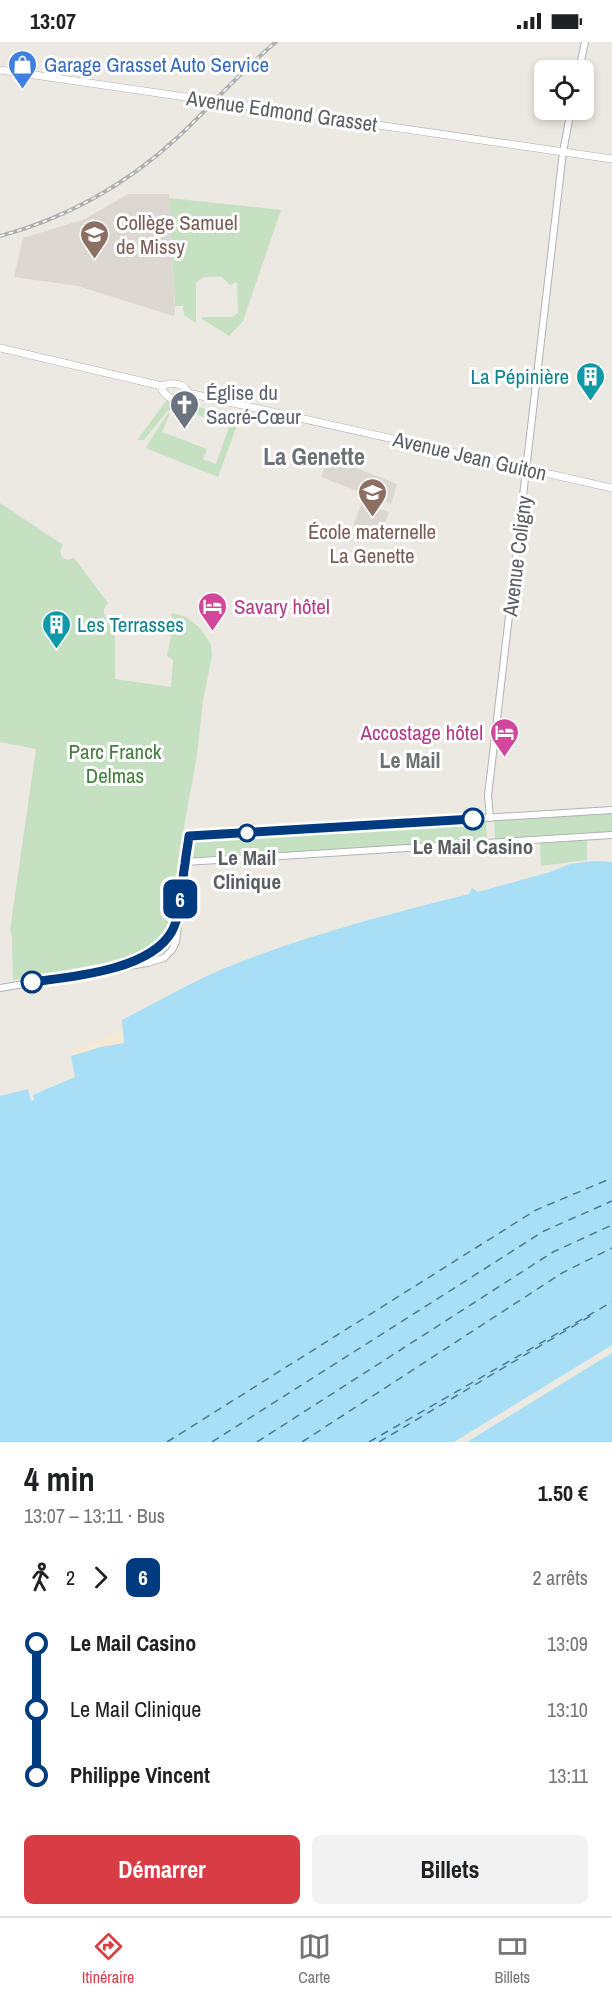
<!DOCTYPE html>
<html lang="fr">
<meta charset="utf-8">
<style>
body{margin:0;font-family:"Archivo Narrow",sans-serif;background:#f2f2f2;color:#202124;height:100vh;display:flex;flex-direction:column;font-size:22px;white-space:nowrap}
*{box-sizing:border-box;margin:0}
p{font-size:20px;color:#757577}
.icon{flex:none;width:33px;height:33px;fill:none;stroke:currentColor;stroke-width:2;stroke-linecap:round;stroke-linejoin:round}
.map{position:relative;height:1400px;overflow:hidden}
.side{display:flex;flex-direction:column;background:#fff;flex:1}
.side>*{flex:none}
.badge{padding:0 12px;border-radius:9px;font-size:21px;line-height:39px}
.fabs{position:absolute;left:534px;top:18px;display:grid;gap:12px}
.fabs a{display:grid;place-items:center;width:60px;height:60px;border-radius:9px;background:#fff;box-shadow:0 3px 9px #0003;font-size:30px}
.map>.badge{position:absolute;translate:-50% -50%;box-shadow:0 0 0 3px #fff}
.legs{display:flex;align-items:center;gap:9px;height:66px;padding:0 24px;font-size:20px}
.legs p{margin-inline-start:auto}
.summary{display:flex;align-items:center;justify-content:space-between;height:102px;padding:0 24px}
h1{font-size:33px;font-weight:700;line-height:45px}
.button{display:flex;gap:12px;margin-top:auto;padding:12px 24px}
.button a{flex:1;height:69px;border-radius:9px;background:#d83d46;color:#fff;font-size:24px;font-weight:700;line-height:69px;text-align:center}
.button a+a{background:#f2f2f2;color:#202124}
ul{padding:0 24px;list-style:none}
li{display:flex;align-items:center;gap:21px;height:66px;font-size:22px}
li i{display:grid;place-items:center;width:9px;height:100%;margin:0 8px;background:currentColor}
li i::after{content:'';width:15px;height:15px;margin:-8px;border:4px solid;border-radius:50%;background:#fff}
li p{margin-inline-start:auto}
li:first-child i{background:linear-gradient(#0000 50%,currentColor 0)}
li:last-child i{background:linear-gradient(currentColor 50%,#0000 0)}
.status{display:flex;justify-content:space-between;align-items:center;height:42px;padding:0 30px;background:#fff;direction:ltr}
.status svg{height:16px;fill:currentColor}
.tab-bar{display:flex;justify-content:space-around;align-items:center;height:84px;border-top:2px solid #e0e0e0;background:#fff;font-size:16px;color:#757577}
.tab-bar a{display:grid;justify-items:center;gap:3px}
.tab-bar .selected{color:#d83d46}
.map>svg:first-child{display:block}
.education{fill:#dcd8d1}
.green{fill:#c5e1c1}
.sand{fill:#f6e9d3}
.water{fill:#a8dff6}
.pier{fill:#ece8e2}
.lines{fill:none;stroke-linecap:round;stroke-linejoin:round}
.ferry{stroke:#457c9e;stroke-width:1.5;stroke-dasharray:8 6;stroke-linecap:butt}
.tertiary-casing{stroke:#b0b3b6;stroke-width:8}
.secondary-casing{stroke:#afb3b6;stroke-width:8}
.tertiary{stroke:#fff;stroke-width:6}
.secondary{stroke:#fff;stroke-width:7}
.rail-casing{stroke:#afb0b0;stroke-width:4}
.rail{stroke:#fff;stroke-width:1.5;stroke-dasharray:4.5;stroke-linecap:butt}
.line-1-casing{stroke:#fff;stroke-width:14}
.line-1{stroke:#003b80;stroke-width:9}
.stop-1-dot{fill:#fff;stroke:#003b80;stroke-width:3}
.labels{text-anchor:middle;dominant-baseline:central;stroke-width:6;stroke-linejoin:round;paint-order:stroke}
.shop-label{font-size:21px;fill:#366cbe;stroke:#fff;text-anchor:start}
.street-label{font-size:21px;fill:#5b5f62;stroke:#fff}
.education-label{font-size:21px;fill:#785e54;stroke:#fff;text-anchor:start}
.culture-label{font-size:21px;fill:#0d838f;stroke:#fff;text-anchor:end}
.worship-label{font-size:21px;fill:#5b616d;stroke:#fff;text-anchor:start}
.hotel-label{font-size:21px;fill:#b23c85;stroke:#fff;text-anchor:start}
.park-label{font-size:21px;fill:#437f3c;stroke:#fff}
.stop-label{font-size:21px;font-weight:bold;fill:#5b5f62;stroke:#fff}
.neighbourhood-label{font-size:22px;font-weight:bold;fill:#6c7173;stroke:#fff}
.quarter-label{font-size:24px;font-weight:bold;fill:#6c7173;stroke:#fff}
</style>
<div class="status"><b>13:07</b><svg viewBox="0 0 49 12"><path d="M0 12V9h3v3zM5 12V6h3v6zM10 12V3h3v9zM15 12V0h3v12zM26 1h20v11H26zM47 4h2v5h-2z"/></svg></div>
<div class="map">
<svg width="612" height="1400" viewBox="0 0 612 1400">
<rect width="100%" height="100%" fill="#ece8e2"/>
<!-- education -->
<g class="education">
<path d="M128 152H169L175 272 173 274 78 244 14 235 23 196 85 177Z"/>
<path d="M328 415 397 442 391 462 321 435Z"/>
<path d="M362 460 389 470 380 495 353 484Z"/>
</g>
<!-- green -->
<g class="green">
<path d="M169 156 281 168 243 279 229 294 202 277V275H232L238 271 237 240 230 243 222 235C212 235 202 233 196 241V281L184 273 183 264H175Z"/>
<path d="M191 357 190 361 238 380 218 435 148 407 146 405 168 371 170 372 162 390 207 407 203 417 216 422 229 385 188 369 186 375 168 368 144 398H137L167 358 176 361Z"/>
<path d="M0 461 63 503 60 509 62 515 67 518 74 516 108 561 104 567V572L115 594V637L171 645 173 618 167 614 171 595 169 594 172 571 186 575 200 586 211 602 212 614 203 658 197 713 181 802 172 877 154 902 136 915 13 938 12 895 10 888 36 707 0 700Z"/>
<path d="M612 770V791L495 797 494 778Z"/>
<path d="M486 778 487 799 191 817 192 800 195 796Z"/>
<path d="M587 794V818L541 824 540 797Z"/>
</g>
<!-- sand -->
<path class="sand" d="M123 989 126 1014 74 1022 71 1009Z"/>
<!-- water -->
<path class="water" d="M594 819 612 820V1400H0V1054L28 1047 31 1059 34 1058 33 1053 75 1035 71 1014 101 1005 124 1001 122 978C151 963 181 946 211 932 294 896 382 874 469 852L472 846 478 850 550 830 570 822Z"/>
<!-- pier -->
<path class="pier" d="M612 1303V1311L467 1400H454Z"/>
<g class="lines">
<!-- ferry -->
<g class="ferry">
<path d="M167 1400 536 1168 612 1136"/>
<path d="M212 1400 544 1189 612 1159"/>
<path d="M257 1400 553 1210 612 1183"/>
<path d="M302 1400 562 1231 612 1206"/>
<path d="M369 1400 612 1260"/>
<path d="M379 1400 592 1273"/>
</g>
<defs>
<g id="tertiary">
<path d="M579 28 585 0"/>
<path d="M490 776 488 753 492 720 563 110 571 68"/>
<path d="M185 820 612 793"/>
<path d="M129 921C152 913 171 897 177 873"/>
<path d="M0 946 147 921 164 916 172 908 176 900 189 794 612 768"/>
</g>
<g id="secondary">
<path d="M0 28 612 117"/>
<path d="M0 306 162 344"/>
<path d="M167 342C175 341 184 341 188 350L187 354C176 359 169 358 162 348V344Z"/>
<path d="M188 351 612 446"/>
</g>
</defs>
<!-- tertiary casing -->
<use href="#tertiary" class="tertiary-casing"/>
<!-- secondary casing -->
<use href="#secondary" class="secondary-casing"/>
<!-- tertiary -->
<use href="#tertiary" class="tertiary"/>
<!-- secondary -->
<use href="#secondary" class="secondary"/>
<defs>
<path id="rail" d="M0 194C67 176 127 142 178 95 211 64 241 29 276 0"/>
</defs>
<!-- rail casing -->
<use href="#rail" class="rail-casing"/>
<!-- rail -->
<use href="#rail" class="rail"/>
</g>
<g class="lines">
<defs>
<path id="line-1" d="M32 940C72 935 151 928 172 889 182 870 181 844 185 822 186 812 188 803 189 794L473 777"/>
</defs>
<!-- line-1 casing -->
<use href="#line-1" class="line-1-casing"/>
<!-- line-1 -->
<use href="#line-1" class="line-1"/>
</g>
<!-- icons -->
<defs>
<symbol id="shop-pin" viewBox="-11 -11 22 30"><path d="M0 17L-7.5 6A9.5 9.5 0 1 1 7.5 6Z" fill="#3f7fe0" stroke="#fff"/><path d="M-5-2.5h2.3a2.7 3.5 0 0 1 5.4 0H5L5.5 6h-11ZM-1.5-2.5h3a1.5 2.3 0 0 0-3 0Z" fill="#fff"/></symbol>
<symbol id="school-pin" viewBox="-11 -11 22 30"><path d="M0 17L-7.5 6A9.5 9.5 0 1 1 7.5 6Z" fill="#8d6e63" stroke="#fff"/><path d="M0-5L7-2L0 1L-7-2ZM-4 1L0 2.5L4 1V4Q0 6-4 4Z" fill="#fff"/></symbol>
<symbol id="building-pin" viewBox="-11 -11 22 30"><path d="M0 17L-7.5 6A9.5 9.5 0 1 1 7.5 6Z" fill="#0f9aa8" stroke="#fff"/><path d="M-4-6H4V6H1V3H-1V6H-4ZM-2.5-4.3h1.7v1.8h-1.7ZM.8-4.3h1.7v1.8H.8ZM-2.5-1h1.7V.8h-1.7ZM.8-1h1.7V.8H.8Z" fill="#fff"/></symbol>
<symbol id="church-pin" viewBox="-11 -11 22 30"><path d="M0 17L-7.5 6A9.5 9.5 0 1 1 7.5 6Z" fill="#6b7280" stroke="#fff"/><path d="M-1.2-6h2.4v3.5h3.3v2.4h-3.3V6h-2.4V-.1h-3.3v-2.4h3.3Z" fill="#fff"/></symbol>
<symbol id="hotel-pin" viewBox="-11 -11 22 30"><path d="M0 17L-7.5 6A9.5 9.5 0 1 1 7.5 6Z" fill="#d1479c" stroke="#fff"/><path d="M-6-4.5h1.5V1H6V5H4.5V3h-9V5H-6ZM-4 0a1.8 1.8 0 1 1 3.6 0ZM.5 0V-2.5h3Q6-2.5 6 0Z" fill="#fff"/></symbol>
</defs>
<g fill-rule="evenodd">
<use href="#shop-pin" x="6" y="6" width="33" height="45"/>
<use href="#school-pin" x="78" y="176" width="33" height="45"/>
<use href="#building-pin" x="574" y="318" width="33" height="45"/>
<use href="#church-pin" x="168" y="346" width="33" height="45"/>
<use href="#school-pin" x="356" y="434" width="33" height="45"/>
<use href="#hotel-pin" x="196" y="548" width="33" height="45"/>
<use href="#building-pin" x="40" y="566" width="33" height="45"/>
<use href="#hotel-pin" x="488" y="674" width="33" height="45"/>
</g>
<!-- markers -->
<g class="stop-1-dot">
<circle cx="473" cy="777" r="10"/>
<circle cx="247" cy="791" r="8"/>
<circle cx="32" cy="940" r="10"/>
</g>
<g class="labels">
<!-- shop labels -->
<g class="shop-label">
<text x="44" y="22">Garage Grasset Auto Service</text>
</g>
<!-- street labels -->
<g class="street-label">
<text transform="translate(282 69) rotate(8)">Avenue Edmond Grasset</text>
<text transform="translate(470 414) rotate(13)">Avenue Jean Guiton</text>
<text transform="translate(517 514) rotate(-83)">Avenue Coligny</text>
</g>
<!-- education labels -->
<g class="education-label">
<text x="116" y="180">Collège Samuel<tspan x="116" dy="24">de Missy</tspan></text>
<text x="372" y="489" text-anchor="middle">École maternelle<tspan x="372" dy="24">La Genette</tspan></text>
</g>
<!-- culture labels -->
<g class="culture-label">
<text x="569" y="334">La Pépinière</text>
<text x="77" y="582" text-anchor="start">Les Terrasses</text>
</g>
<!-- worship labels -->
<g class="worship-label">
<text x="206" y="350">Église du<tspan x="206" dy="24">Sacré-Cœur</tspan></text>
</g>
<!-- hotel labels -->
<g class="hotel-label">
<text x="234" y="564">Savary hôtel</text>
<text x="483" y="690" text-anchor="end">Accostage hôtel</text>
</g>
<!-- park labels -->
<g class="park-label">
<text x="115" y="709">Parc Franck<tspan x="115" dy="24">Delmas</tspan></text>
</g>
<!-- stop labels -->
<g class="stop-label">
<text x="473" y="804">Le Mail Casino</text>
<text x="247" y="815">Le Mail<tspan x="247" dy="24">Clinique</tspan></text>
</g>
<!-- neighbourhood labels -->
<g class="neighbourhood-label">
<text x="410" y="718">Le Mail</text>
</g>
<!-- quarter labels -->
<g class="quarter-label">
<text x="314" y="414">La Genette</text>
</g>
</g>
</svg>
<div class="fabs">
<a><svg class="icon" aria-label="locate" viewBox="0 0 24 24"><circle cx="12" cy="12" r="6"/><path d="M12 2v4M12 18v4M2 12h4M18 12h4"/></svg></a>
</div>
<b class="badge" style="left:180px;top:857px;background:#003b80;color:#fff">6</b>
</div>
<section class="side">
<div class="summary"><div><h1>4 min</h1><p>13:07 – 13:11 · Bus</p></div><b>1.50 €</b></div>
<div class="legs"><svg class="icon" aria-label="walk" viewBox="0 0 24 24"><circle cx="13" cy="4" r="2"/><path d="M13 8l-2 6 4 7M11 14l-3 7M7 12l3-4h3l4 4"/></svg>2<svg class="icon" aria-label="forward" viewBox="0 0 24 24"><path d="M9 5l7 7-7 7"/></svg><b class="badge" style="background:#003b80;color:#fff">6</b><p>2 arrêts</p></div>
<ul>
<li><i style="color:#003b80"></i><b>Le Mail Casino</b><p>13:09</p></li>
<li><i style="color:#003b80"></i><span>Le Mail Clinique</span><p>13:10</p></li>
<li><i style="color:#003b80"></i><b>Philippe Vincent</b><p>13:11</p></li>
</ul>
<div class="button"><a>Démarrer</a><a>Billets</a></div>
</section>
<nav class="tab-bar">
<a class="selected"><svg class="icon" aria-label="directions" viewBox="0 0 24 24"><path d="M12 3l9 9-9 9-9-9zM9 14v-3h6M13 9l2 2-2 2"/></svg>Itinéraire</a>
<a><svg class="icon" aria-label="map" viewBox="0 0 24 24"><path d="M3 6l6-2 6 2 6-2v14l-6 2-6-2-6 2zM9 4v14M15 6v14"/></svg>Carte</a>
<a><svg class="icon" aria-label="tickets" viewBox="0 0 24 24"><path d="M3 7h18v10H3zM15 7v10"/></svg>Billets</a>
</nav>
